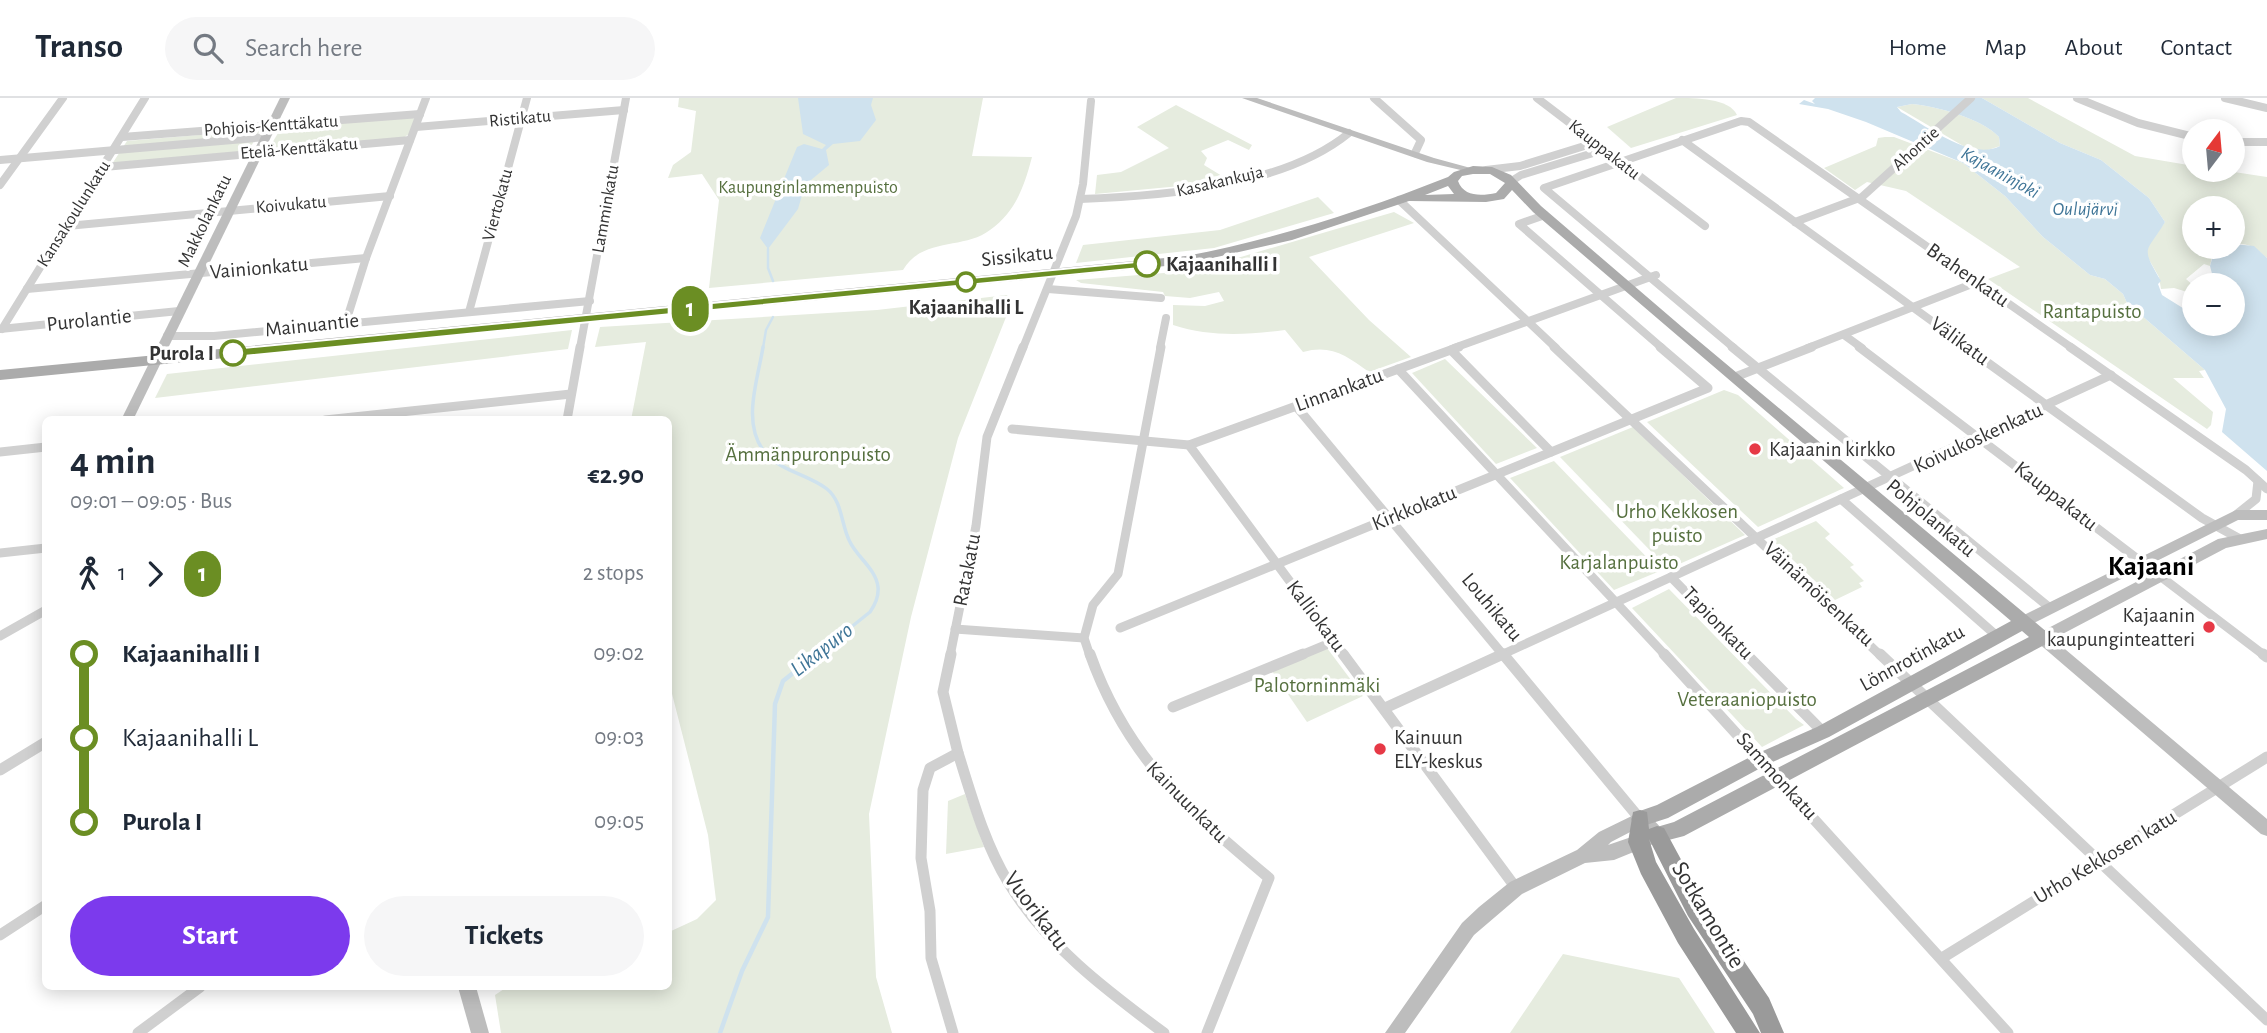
<!DOCTYPE html>
<meta charset="utf-8">
<style>
body{margin:0;font-family:"Alegreya Sans",sans-serif;background:#f6f6f7;color:#1f2937;height:100vh;display:flex;flex-direction:column;font-size:26px;white-space:nowrap}
*{box-sizing:border-box;margin:0}
p{font-size:23px;color:#747a83}
.icon{flex:none;width:38px;height:38px;fill:none;stroke:currentColor;stroke-width:2;stroke-linecap:round;stroke-linejoin:round}
.map{position:relative;flex:1;overflow:hidden}
.details{position:absolute;left:42px;top:318px;width:630px;height:574px;display:flex;flex-direction:column;background:#fff;border-radius:10px;box-shadow:0 4px 18px #0003}
.details>*{flex:none}
.badge{padding:0 14px;border-radius:23px;font-size:24px;line-height:46px}
.needle{width:46px;rotate:16deg}
.controls{position:absolute;left:2182px;top:21px;display:grid;gap:14px}
.controls a{display:grid;place-items:center;width:63px;height:63px;border-radius:50%;background:#fff;box-shadow:0 4px 18px #0003;font-size:35px}
.map>.badge{position:absolute;translate:-50% -50%;box-shadow:0 0 0 4px #fff}
.legs{display:flex;align-items:center;gap:10px;height:77px;padding:0 28px;font-size:23px}
.legs p{margin-inline-start:auto}
.head{display:flex;align-items:center;justify-content:space-between;height:119px;padding:0 28px}
h1{font-size:38px;font-weight:600;line-height:52px}
.cta{display:flex;gap:14px;margin-top:auto;padding:14px 28px}
.cta a{flex:1;height:80px;border-radius:42px;background:#7c3aed;color:#fff;font-size:28px;font-weight:600;line-height:80px;text-align:center}
.cta a+a{background:#f6f6f7;color:#1f2937}
ul{padding:0 28px;list-style:none}
li{display:flex;align-items:center;gap:24px;height:84px;font-size:26px}
li i{display:grid;place-items:center;width:10px;height:100%;margin:0 9px;background:currentColor}
li i::after{content:'';width:18px;height:18px;margin:-9px;border:5px solid;border-radius:50%;background:#fff}
li p{margin-inline-start:auto}
li:first-child i{background:linear-gradient(#0000 50%,currentColor 0)}
li:last-child i{background:linear-gradient(currentColor 50%,#0000 0)}
header{display:flex;align-items:center;gap:42px;box-sizing:border-box;height:98px;padding:0 35px;background:#fff;border-bottom:2px solid #e0e1e3}
header strong{font-size:33px}
nav{display:flex;gap:38px;margin-inline-start:auto;font-size:24px}
.search{width:490px;height:63px;background:#f6f6f7;display:flex;align-items:center;gap:18px;box-sizing:border-box;padding:0 24px;border-radius:38px;color:#747a83;font-size:26px}
.map>svg:first-child{display:block}
.green{fill:#e6ecdf}
.water{fill:#cfe2ee;fill-rule:evenodd}
.lines{fill:none;stroke-linecap:round;stroke-linejoin:round}
.stream-far2{stroke:#cfe2ee;stroke-width:2.5}
.stream-far1{stroke:#cfe2ee;stroke-width:3.5}
.stream{stroke:#cfe2ee;stroke-width:4.5}
.street-far2{stroke:#d0d0d0;stroke-width:8}
.street-far1{stroke:#d0d0d0;stroke-width:9}
.street{stroke:#d0d0d0;stroke-width:11}
.secondary{fill:#bdbdbd;fill-rule:evenodd}
.primary{fill:#ababab;fill-rule:evenodd}
.highway{fill:#9a9a9a;fill-rule:evenodd}
.line-1{fill:#6b8e23;stroke:#fff;stroke-width:2}
.stop-1-dot{fill:#fff;stroke:#6b8e23;stroke-width:3.5}
.poi-dot{fill:#e63946;stroke:#fff;stroke-width:2.5}
.labels{text-anchor:middle;dominant-baseline:central;stroke-width:7;stroke-linejoin:round;paint-order:stroke}
.far-street-label{font-size:18px;fill:#333;stroke:#fff}
.far-park-label{font-size:18px;fill:#56703f;stroke:#fff}
.far-water-label{font-size:19px;font-style:italic;fill:#3f7597;stroke:#fff}
.street-label{font-size:21px;fill:#333;stroke:#fff}
.stop-label{font-size:21px;font-weight:bold;fill:#333;stroke:#fff;text-anchor:start}
.park-label{font-size:21px;fill:#56703f;stroke:#fff}
.poi-label{font-size:21px;fill:#333;stroke:#fff;text-anchor:start}
.water-label{font-size:23px;font-style:italic;fill:#3f7597;stroke:#fff}
.near-street-label{font-size:24px;fill:#333;stroke:#fff}
.district-label{font-size:28px;font-weight:bold;fill:#000;stroke:#fff}
</style>
<header>
<strong>Transo</strong>
<div class="search"><svg class="icon" aria-label="search" viewBox="0 0 24 24"><circle cx="10" cy="10" r="6"/><path d="M15 15l6 6"/></svg>Search here</div>
<nav><a>Home</a><a>Map</a><a>About</a><a>Contact</a></nav>
</header>
<div class="map">
<svg width="2267" height="935" viewBox="0 0 2267 935">
<rect width="100%" height="100%" fill="#fff"/>
<!-- green -->
<g class="green">
<path d="M679 0H983L972 58 1032 59C1024 89 1016 113 990 132 964 152 922 139 903 172L709 190 719 102 702 76 668 80 673 67 691 54 696 13 678 9Z"/>
<path d="M1676 0C1696 0 1729 0 1737 17L1631 50 1607 29Z"/>
<path d="M1982 0H2028L2135 58 2194 68V72H2221L2267 79V160C2255 150 2250 145 2233 146V110H2194V149H2220L2213 154 2210 168 2204 166 2186 181 2194 188V196L2174 190 2161 191 2159 179 2147 158V148L2165 124 2149 100 2101 62 2060 45Z"/>
<path d="M1912 6C1936 8 1983 21 1999 39L2000 48 1982 54 1965 49 1897 9Z"/>
<path d="M1176 7 1252 47 1249 52 1228 42 1201 53 1207 60 1204 67 1222 78 1191 87 1095 96 1097 77 1121 74 1169 50 1137 29Z"/>
<path d="M411 19 415 21 409 36 403 40 268 52 281 30Z"/>
<path d="M260 32 248 54 112 66 127 43Z"/>
<path d="M1885 39H1894L1963 65 2005 98 2043 139 2090 177 2105 181 2123 196 2127 205 2205 272 2199 273 2204 280H2173L2213 314 2211 327 2207 331 1991 183 1988 181 2020 169 1906 93 1867 84 1855 92 1824 70 1876 48 1878 40Z"/>
<path d="M1318 99 1334 115 1214 150 1076 165 1083 147 1220 132Z"/>
<path d="M1394 114 1414 125 1309 159 1369 222 1411 259 1369 274C1347 258 1331 246 1303 254L1285 232C1246 237 1210 239 1173 227V207L1205 208 1224 203 1219 194 1190 200 1165 198 1163 194 1081 185 1076 182 1164 175 1217 166Z"/>
<path d="M1007 197 1012 204 958 340 911 519 869 716 876 879 892 935H501L495 897 507 889H668L669 834 697 821 716 802 708 737 669 584 668 322H631L646 244 595 249 600 229 877 212Z"/>
<path d="M572 232 568 251 155 300 167 276Z"/>
<path d="M1445 261 1537 350 1496 366 1412 275Z"/>
<path d="M1724 292 1738 297 1844 390 1758 429 1647 324Z"/>
<path d="M1633 329 1745 437 1668 471 1560 359Z"/>
<path d="M1554 363 1660 473 1614 492 1510 380Z"/>
<path d="M1816 423 1830 436 1825 440 1854 467 1850 469 1864 483 1859 485 1862 489 1835 502 1772 442Z"/>
<path d="M1669 491 1796 621 1804 627 1762 649 1632 510Z"/>
<path d="M1327 550 1363 598 1307 624 1272 573Z"/>
<path d="M965 696 984 749 946 756 948 703Z"/>
<path d="M1563 856 1679 880 1715 935H1510Z"/>
</g>
<!-- water -->
<g class="water">
<path d="M798 0H873L871 7 876 22 860 43 833 46 826 52 829 67 805 87 798 111 768 151 760 140 797 49 804 46 822 51 826 47 803 36Z"/>
<path d="M1815 0H1982L2060 45 2101 62 2149 100 2165 124C2146 156 2140 147 2161 183L2158 186 2162 197 2194 217V226H2233V187H2215L2210 168 2214 154 2220 149H2233V146L2254 148 2267 160V373L2222 334 2226 311 2205 272 2127 205 2123 196 2105 181 2090 177 2043 139 2005 98 1963 65 1866 24 1828 11 1799 6 1804 2 1815 6 1812 3ZM1912 6C1936 8 1983 21 1999 39L2000 48C1971 63 1927 28 1901 14L1897 9Z"/>
</g>
<g class="lines">
<!-- stream-far2 -->
<g class="stream-far2">
<path d="M768 151V170L773 183"/>
<path d="M763 250 766 232 773 219"/>
</g>
<!-- stream-far1 -->
<path class="stream-far1" d="M763 249C758 281 742 323 763 352 778 373 808 376 827 391 843 404 841 428 850 444 857 459 876 471 878 489 879 499 875 507 870 514L815 558"/>
<!-- stream -->
<path class="stream" d="M720 935 742 873 768 819 775 606 783 583 817 556"/>
<!-- street-far2 -->
<g class="street-far2">
<path d="M1374 0 1421 42 1415 55"/>
<path d="M1537 0 1705 128"/>
<path d="M2077 0 2138 25 2194 39"/>
<path d="M2225 0 2267 10"/>
<path d="M416 29 624 12"/>
<path d="M122 39 420 16"/>
<path d="M1682 42 1969 250"/>
<path d="M2233 44H2267"/>
<path d="M0 62 266 39"/>
<path d="M104 69 410 42"/>
<path d="M1486 72 1520 68 1594 45"/>
<path d="M1510 84 1521 77 1603 52"/>
<path d="M0 87 63 0"/>
<path d="M1080 101C1163 98 1283 89 1349 35"/>
<path d="M1399 102 1556 250"/>
<path d="M1545 117 1519 126 1662 250"/>
<path d="M1795 124 1862 99 1971 0"/>
<path d="M67 128 390 98"/>
<path d="M27 191 366 160"/>
<path d="M1048 191 1161 200"/>
<path d="M469 214 527 0"/>
<path d="M345 227 366 160 426 0"/>
<path d="M0 231 179 213"/>
<path d="M2 231 145 0"/>
<path d="M1844 237 1862 250"/>
<path d="M167 238H214L590 203"/>
<path d="M580 250 626 0"/>
<path d="M1023 250 1076 118 1083 86 1091 3"/>
<path d="M1160 250 1166 220"/>
<path d="M1454 250 1656 177"/>
<path d="M1734 250 1544 90 1741 23 1749 24 2072 250"/>
<path d="M1808 250 1977 184"/>
</g>
<!-- street-far1 -->
<g class="street-far1">
<path d="M1554 249 1881 558"/>
<path d="M1732 249 2050 510"/>
<path d="M1859 249 2265 558"/>
<path d="M1966 249 2202 420 2240 441"/>
<path d="M2070 249 2246 372 2267 391"/>
<path d="M1451 252 1551 354"/>
<path d="M1398 271 1666 558"/>
<path d="M1735 279 1812 249"/>
<path d="M1296 308 1504 558"/>
<path d="M325 322 571 296"/>
<path d="M567 322 580 249"/>
<path d="M1012 331 1189 347 1459 249"/>
<path d="M1189 347 1345 558"/>
<path d="M0 354 46 349"/>
<path d="M1841 401 1998 539"/>
<path d="M2236 417 2256 401 2258 383"/>
<path d="M0 455 46 450"/>
<path d="M1671 479 1748 558"/>
<path d="M1120 530 1708 290 1660 249"/>
<path d="M955 531 1084 540"/>
<path d="M0 538 46 512"/>
<path d="M950 558 976 428 987 339 1023 249"/>
<path d="M1090 558 1084 540 1093 507 1118 476 1161 249"/>
<path d="M1299 558 1335 543"/>
<path d="M1499 558 2111 277"/>
</g>
<!-- street -->
<g class="street">
<path d="M951 556 943 594 958 655 930 670 923 692 921 760 930 813 931 860 953 935"/>
<path d="M1090 556C1127 660 1187 711 1269 780L1207 935"/>
<path d="M1343 556 1516 790"/>
<path d="M1503 556 1640 721"/>
<path d="M1664 556 2008 935"/>
<path d="M1746 556 1823 634"/>
<path d="M1880 556 2267 922"/>
<path d="M2263 556 2267 559"/>
<path d="M1173 609 1303 556"/>
<path d="M1385 610 1503 556"/>
<path d="M958 655C972 699 984 744 1008 784 1046 847 1106 892 1164 935"/>
<path d="M0 672 46 644"/>
<path d="M0 837 46 807"/>
<path d="M1942 860 2267 659"/>
<path d="M138 935 200 889"/>
</g>
<!-- secondary -->
<g class="secondary">
<path d="M280 0H290L133 322H121Z"/>
<path d="M1242 0H1257L1434 60 1478 72 1473 75 1427 64Z"/>
<path d="M2236 412H2267V422H2238L2028 528H2018L2016 524 2018 520Z"/>
<path d="M2267 431V441L2226 450 2053 541 2267 721V738L2261 736 2037 544 2035 540 2037 536 2218 441Z"/>
<path d="M1640 714C1650 717 1661 728 1665 737L1663 742 1614 762 1585 765 1522 796 1474 837 1405 935H1385L1462 825 1479 809 1510 784 1577 752 1599 734ZM1638 730 1643 735 1608 747 1611 744Z"/>
<path d="M458 889H476L489 935H471Z"/>
</g>
<!-- primary -->
<path class="primary" d="M1473 68 1492 69 1511 77 1541 108 1682 229 2048 535 2050 540 2048 545 1684 738 1657 745 1650 743 1648 737 1650 731 1674 724 2029 539 2022 533 1829 639 1768 666 1668 720 1640 729 1634 727 1631 721 1634 715 1657 707 1756 656 1817 629 2011 523 1533 114 1512 92 1504 101 1486 104 1409 103 1292 142 1186 166 0 282V272L1186 158C1276 141 1362 113 1448 79L1454 74ZM1473 76H1490L1505 85 1496 95C1481 98 1464 99 1458 83L1462 78ZM1448 88 1454 96 1425 97Z"/>
<!-- highway -->
<path class="highway" d="M1640 712 1647 714 1649 731 1657 728 1664 730 1704 804 1769 900 1784 935H1761L1753 916 1688 818 1649 741 1656 764 1694 831 1760 935H1736L1678 845 1641 776 1628 744 1633 714Z"/>
</g>
<!-- line-1 -->
<path class="line-1" d="M1147 163 1152 166 1150 169 233 259 227 255 233 251Z"/>
<!-- markers -->
<g class="stop-1-dot">
<circle cx="1147" cy="166" r="12"/>
<circle cx="966" cy="184" r="9"/>
<circle cx="233" cy="255" r="12"/>
</g>
<g class="poi-dot">
<circle cx="1755" cy="351" r="7"/>
<circle cx="2209" cy="529" r="7"/>
<circle cx="1380" cy="651" r="7"/>
</g>
<g class="labels">
<!-- far-street labels -->
<g class="far-street-label">
<text transform="translate(520 21) rotate(-5)">Ristikatu</text>
<text transform="translate(271 28) rotate(-4)">Pohjois-Kenttäkatu</text>
<text transform="translate(299 51) rotate(-5)">Etelä-Kenttäkatu</text>
<text transform="translate(1916 51) rotate(-42)">Ahontie</text>
<text transform="translate(1604 52) rotate(38)">Kauppakatu</text>
<text transform="translate(1220 84) rotate(-13)">Kasakankuja</text>
<text transform="translate(291 107) rotate(-5)">Koivukatu</text>
<text transform="translate(498 107) rotate(-75)">Viertokatu</text>
<text transform="translate(606 111) rotate(-80)">Lamminkatu</text>
<text transform="translate(74 116) rotate(-58)">Kansakoulunkatu</text>
<text transform="translate(205 123) rotate(-64)">Makkolankatu</text>
</g>
<!-- far-park labels -->
<g class="far-park-label">
<text x="808" y="90">Kaupunginlammenpuisto</text>
</g>
<!-- far-water labels -->
<g class="far-water-label">
<text transform="translate(2000 75) rotate(29)">Kajaaninjoki</text>
<text x="2085" y="111">Oulujärvi</text>
</g>
<!-- street labels -->
<g class="street-label">
<text transform="translate(1017 158) rotate(-6)">Sissikatu</text>
<text transform="translate(259 170) rotate(-5)">Vainionkatu</text>
<text transform="translate(1968 177) rotate(35)">Brahenkatu</text>
<text transform="translate(89 222) rotate(-6)">Purolantie</text>
<text transform="translate(312 227) rotate(-6)">Mainuantie</text>
<text transform="translate(1960 243) rotate(36)">Välikatu</text>
<text transform="translate(1339 292) rotate(-20)">Linnankatu</text>
<text transform="translate(1978 340) rotate(-25)">Koivukoskenkatu</text>
<text transform="translate(2056 398) rotate(38)">Kauppakatu</text>
<text transform="translate(1414 410) rotate(-22)">Kirkkokatu</text>
<text transform="translate(1931 420) rotate(40)">Pohjolankatu</text>
<text transform="translate(967 472) rotate(-79)">Ratakatu</text>
<text transform="translate(1819 496) rotate(43)">Väinämöisenkatu</text>
<text transform="translate(1492 509) rotate(50)">Louhikatu</text>
<text transform="translate(1316 518) rotate(53)">Kalliokatu</text>
<text transform="translate(1718 525) rotate(46)">Tapionkatu</text>
<text transform="translate(1912 560) rotate(-29)">Lönnrotinkatu</text>
<text transform="translate(1777 678) rotate(48)">Sammonkatu</text>
<text transform="translate(1187 704) rotate(45)">Kainuunkatu</text>
<text transform="translate(2105 759) rotate(-31)">Urho Kekkosen katu</text>
</g>
<!-- stop labels -->
<g class="stop-label">
<text x="1166" y="166">Kajaanihalli I</text>
<text x="966" y="209" text-anchor="middle">Kajaanihalli L</text>
<text x="214" y="255" text-anchor="end">Purola I</text>
</g>
<!-- park labels -->
<g class="park-label">
<text x="2092" y="213">Rantapuisto</text>
<text x="808" y="356">Ämmänpuronpuisto</text>
<text x="1677" y="413">Urho Kekkosen<tspan x="1677" dy="24">puisto</tspan></text>
<text x="1619" y="464">Karjalanpuisto</text>
<text x="1317" y="587">Palotorninmäki</text>
<text x="1747" y="601">Veteraaniopuisto</text>
</g>
<!-- poi labels -->
<g class="poi-label">
<text x="1769" y="351">Kajaanin kirkko</text>
<text x="2195" y="517" text-anchor="end">Kajaanin<tspan x="2195" dy="24">kaupunginteatteri</tspan></text>
<text x="1394" y="639">Kainuun<tspan x="1394" dy="24">ELY-keskus</tspan></text>
</g>
<!-- water labels -->
<g class="water-label">
<text transform="translate(822 552) rotate(-38)">Likapuro</text>
</g>
<!-- near-street labels -->
<g class="near-street-label">
<text transform="translate(1036 813) rotate(53)">Vuorikatu</text>
<text transform="translate(1708 817) rotate(59)">Sotkamontie</text>
</g>
<!-- district labels -->
<g class="district-label">
<text x="2151" y="469">Kajaani</text>
</g>
</g>
</svg>
<div class="controls">
<a><svg class="needle" viewBox="-14 -14 28 28"><path d="M0-13l5 13h-10z" fill="#e53935"/><path d="M0 13l5-13h-10z" fill="#747a83"/></svg></a>
<a>+</a>
<a>−</a>
</div>
<b class="badge" style="left:690px;top:211px;background:#6b8e23;color:#fff">1</b>
<section class="details">
<div class="head"><div><h1>4 min</h1><p>09:01 – 09:05 · Bus</p></div><b>€2.90</b></div>
<div class="legs"><svg class="icon" aria-label="walk" viewBox="0 0 24 24"><circle cx="13" cy="4" r="2"/><path d="M13 8l-2 6 4 7M11 14l-3 7M7 12l3-4h3l4 4"/></svg>1<svg class="icon" aria-label="forward" viewBox="0 0 24 24"><path d="M9 5l7 7-7 7"/></svg><b class="badge" style="background:#6b8e23;color:#fff">1</b><p>2 stops</p></div>
<ul>
<li><i style="color:#6b8e23"></i><b>Kajaanihalli I</b><p>09:02</p></li>
<li><i style="color:#6b8e23"></i><span>Kajaanihalli L</span><p>09:03</p></li>
<li><i style="color:#6b8e23"></i><b>Purola I</b><p>09:05</p></li>
</ul>
<div class="cta"><a>Start</a><a>Tickets</a></div>
</section>
</div>
